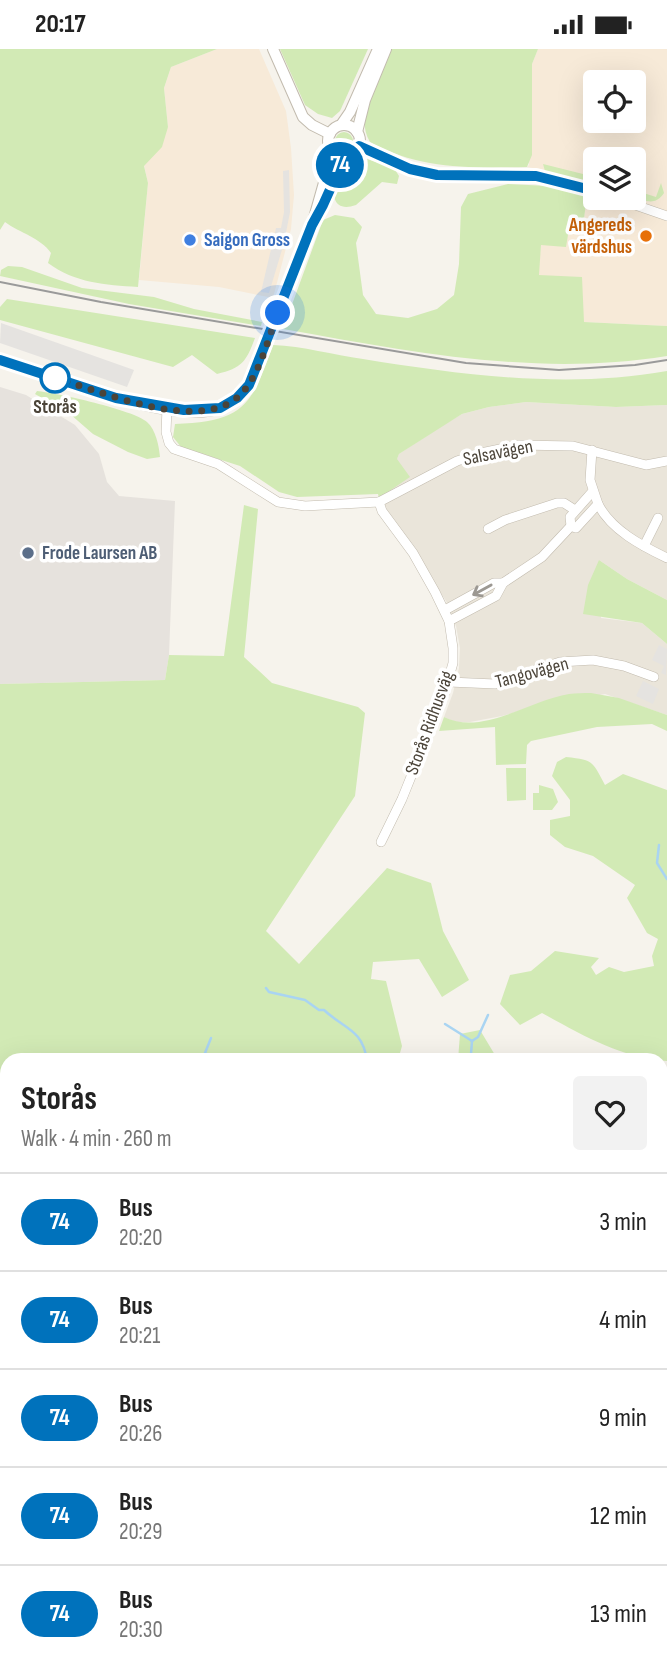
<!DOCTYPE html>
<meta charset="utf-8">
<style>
body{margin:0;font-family:"Sofia Sans Condensed",sans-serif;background:#f2f2f2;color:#222;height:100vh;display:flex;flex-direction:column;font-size:26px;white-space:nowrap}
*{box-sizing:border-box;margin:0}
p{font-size:23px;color:#767676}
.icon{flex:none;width:38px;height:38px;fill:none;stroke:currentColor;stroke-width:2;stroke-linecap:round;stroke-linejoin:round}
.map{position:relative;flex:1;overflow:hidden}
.details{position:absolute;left:0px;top:1004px;width:668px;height:625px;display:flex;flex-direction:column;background:#fff;border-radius:21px 21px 0 0;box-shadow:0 7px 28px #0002}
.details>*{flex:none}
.badge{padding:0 14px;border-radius:23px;font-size:24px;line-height:46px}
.buttons{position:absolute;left:583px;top:21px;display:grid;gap:14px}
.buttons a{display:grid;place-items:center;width:63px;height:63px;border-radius:7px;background:#fff;box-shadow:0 7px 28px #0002;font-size:35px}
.you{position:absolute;width:35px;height:35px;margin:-18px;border:5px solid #fff;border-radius:50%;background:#1a73e8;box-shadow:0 0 0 10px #1a73e833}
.map>.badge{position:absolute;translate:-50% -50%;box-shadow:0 0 0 4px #fff}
.round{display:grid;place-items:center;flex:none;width:74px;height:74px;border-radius:7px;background:#f2f2f2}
.overview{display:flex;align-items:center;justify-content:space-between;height:119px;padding:0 21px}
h1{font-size:33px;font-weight:700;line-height:52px}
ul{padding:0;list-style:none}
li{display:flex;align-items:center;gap:21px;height:98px;padding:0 21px;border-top:2px solid #e0e0e0}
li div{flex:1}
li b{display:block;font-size:26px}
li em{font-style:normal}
li .badge{min-width:77px;font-weight:700;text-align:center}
.status{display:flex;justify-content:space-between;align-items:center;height:49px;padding:0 35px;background:#fff;direction:ltr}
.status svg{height:19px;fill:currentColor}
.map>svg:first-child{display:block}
.residential{fill:#eae5da}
.commercial{fill:#f7ead8;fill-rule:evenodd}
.industrial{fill:#e6e2dd}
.green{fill:#d2eab5}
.parking{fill:#e5e3e0}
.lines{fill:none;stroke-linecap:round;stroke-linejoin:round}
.stream{stroke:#a9d4f2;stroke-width:2.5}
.minor-casing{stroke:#c2bbae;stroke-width:10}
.tertiary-casing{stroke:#c2bbae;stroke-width:12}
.minor{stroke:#fff;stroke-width:9}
.tertiary{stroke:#fff;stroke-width:10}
.tram{stroke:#9a9a9a;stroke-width:2}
.tertiary-bridge-casing{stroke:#c2bbae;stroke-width:12;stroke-linecap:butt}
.tertiary-bridge{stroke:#fff;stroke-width:10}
.oneway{stroke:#9c9892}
.line-casing{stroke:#fff;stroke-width:16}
.line{stroke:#0072bc;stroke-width:10}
.walk{stroke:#4b4439;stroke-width:7;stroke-dasharray:0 12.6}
.food-dot{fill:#e8710a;stroke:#fff;stroke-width:2.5}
.shop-dot{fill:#3f7fe0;stroke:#fff;stroke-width:2.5}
.stop-dot{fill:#fff;stroke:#0072bc;stroke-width:3.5}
.service-dot{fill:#5c6f8a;stroke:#fff;stroke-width:2.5}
.labels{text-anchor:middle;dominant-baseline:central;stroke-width:7;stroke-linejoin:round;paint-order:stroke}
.food-label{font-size:19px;font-weight:bold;fill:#c56008;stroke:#fff;text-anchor:end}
.shop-label{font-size:19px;font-weight:bold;fill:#366cbe;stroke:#fff;text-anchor:start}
.stop-label{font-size:19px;font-weight:bold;fill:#4b4439;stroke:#fff}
.street-label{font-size:19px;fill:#4b4439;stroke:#fff}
.service-label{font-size:19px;font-weight:bold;fill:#4e5e75;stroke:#fff;text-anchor:start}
</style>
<div class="status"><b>20:17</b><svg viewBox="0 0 49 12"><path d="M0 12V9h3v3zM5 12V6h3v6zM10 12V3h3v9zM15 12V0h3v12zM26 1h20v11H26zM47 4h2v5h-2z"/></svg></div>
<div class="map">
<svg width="667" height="1629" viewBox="0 0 667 1629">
<rect width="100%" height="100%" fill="#f6f3ec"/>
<!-- residential -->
<path class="residential" d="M526 353 616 358 667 356V551L627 530 599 511 601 569 642 574 667 595V666L605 645 533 658 502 667 470 673H455L444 668 453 644 459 619 460 599 456 577 446 552 379 449 399 405 440 378 462 365 489 358Z"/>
<!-- commercial -->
<g class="commercial">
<path d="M217 0H259L286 62 291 99 294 146 291 180 273 249 219 238 139 231 148 134 144 116 168 78 164 39 171 18Z"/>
<path d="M538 0H667V277L584 273 538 226 541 196 569 180 583 178 589 130 527 118 529 116 532 15ZM595 33H634V72H595ZM595 110H634V149H595Z"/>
</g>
<!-- industrial -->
<path class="industrial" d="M0 338 26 346 75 376 99 405 107 433 119 447 175 452 169 606 165 631 0 635Z"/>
<!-- green -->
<g class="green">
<path d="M0 0H217L171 18 164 39 168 78 162 98 144 117 148 134 138 238C105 236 75 234 48 214L51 204C41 189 20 184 5 173L0 181Z"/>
<path d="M280 0H368L340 62 332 69 318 65 305 56Z"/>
<path d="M390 0H538L532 15V106L527 118C472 119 420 121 370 93 353 65 379 27 390 0Z"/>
<circle cx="344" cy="92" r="9"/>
<path d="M364 109 394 119 399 127 397 135 382 133 356 156C319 169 334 111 364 109Z"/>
<path d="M543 115 595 128V135L545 122Z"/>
<path d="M661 134 664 144C655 157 646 152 634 148V141L656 148Z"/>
<path d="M508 135 549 137 587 146 583 178 569 180 566 198 541 196 539 226 582 228 584 273 667 277V307C537 328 412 303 283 280L323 171 335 166 354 169 362 178 356 194 363 246 376 265 408 269 437 260 454 246 459 215 461 158 468 145Z"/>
<path d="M8 217 22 218 82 239 154 248 194 260 262 273 261 277 129 255 0 227 1 221Z"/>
<path d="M7 250 255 289C246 313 242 319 217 325L192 306 173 318 0 271V258Z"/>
<path d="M273 296C303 297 333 306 363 310 462 326 567 340 667 322V356L616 358 526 353 489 358 462 365 399 405 397 410 410 428 379 449 378 445 297 448 279 443 240 417 181 398 173 388 175 375C245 372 251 357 273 296Z"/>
<path d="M37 342C57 344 134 361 147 373 156 381 159 397 160 408L147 410 128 403 93 385 70 365 35 345Z"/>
<path d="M244 456 258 460 244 608 272 634 358 658 365 664 355 747 266 882 299 915 387 819 431 834 443 882 469 931 442 948 419 910 373 913 371 930 386 932 402 997 398 1011 7 1012V1622H320L324 1629H0V635L165 631 169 606 224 607Z"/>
<path d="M599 511 627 530 667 551V595L642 574 583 565 588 536Z"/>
<path d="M591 644 619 649 667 666V682L652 675 597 678 531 692 527 696 526 715 496 716 495 678 439 682 444 668C483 687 530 651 569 645 576 644 583 644 591 644Z"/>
<path d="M566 708C594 711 592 712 605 736L623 725 667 741V1012C621 1009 582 986 542 964L520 976 500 955 510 926 531 922 555 902 599 909 591 918 596 926 609 918 624 923 654 917 652 907 658 890 647 884 627 849 635 836 593 807 565 798 550 786V771L570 767V751L552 727 557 713Z"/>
<path d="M506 719H526V751L507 752Z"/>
<path d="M539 736 553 740 558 753 552 761H533V744H539Z"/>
<path d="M480 981 498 1011H458L460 985Z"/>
</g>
<!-- parking -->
<g class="parking">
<path d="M289 121 290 163 284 194 269 244 261 243 276 179H281L284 163 283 122Z"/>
<path d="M1 274 134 321 127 338 0 294Z"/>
<path d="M659 596 667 600 666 626 661 624 664 617 652 611Z"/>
<path d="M643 632 659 640 653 655 636 647Z"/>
</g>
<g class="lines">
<!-- stream -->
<g class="stream">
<path d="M659 796 657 814 667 830"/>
<path d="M266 939 269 943 305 951 319 961H324C344 980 363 980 367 1012"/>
<path d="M445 975 472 992"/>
<path d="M472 992 478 988 488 966"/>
<path d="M472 992 471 1005 474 1012"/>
<path d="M209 1006 205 1004 211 989"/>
<path d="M218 1008 230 1012"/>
<path d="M0 1503 7 1515"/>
</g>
<defs>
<g id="minor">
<path d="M359 97 410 119 437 126 536 127 595 142"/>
<path d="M615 149 667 167"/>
<path d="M167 359 166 383 169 394 174 400 218 415 278 453 305 457 379 453 382 462 413 504 435 543 449 572 453 599V614L444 646 402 750 381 793"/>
<path d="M379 453 457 412 481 404 519 396 573 397 646 416 667 412"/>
<path d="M598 455C611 481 642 497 667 509"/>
<path d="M571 477 570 468 593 442"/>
<path d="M488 480 505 471 557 454H564L575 461"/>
<path d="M644 497 658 469"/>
<path d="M503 534 542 508 571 477 576 479 598 455 590 431 592 401"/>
<path d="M445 561 494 534H503L496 547 449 572"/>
<path d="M449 633 495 635 560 613 593 611 624 617 654 628"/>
</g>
<g id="tertiary">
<path d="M273 0 303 68 312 76 330 85"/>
<path d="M341 76 350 63 378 0"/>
<circle cx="344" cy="92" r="16"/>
<path d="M357 83 365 51 386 0"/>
<path d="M321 162 337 122 347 107"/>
<path d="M278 264 312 176 327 123 330 100"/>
<path d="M0 311C51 325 175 379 223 358 243 349 250 332 259 314"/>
</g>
</defs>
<!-- minor casing -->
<use href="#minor" class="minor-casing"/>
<!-- tertiary casing -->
<use href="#tertiary" class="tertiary-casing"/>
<!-- minor -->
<use href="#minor" class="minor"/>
<!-- tertiary -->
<use href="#tertiary" class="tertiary"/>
<!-- tram -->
<path class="tram" d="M0 233 101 253 466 314 559 321 635 316 667 311"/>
<defs>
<path id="tertiary-bridge" d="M259 314 278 264"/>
</defs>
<!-- tertiary-bridge casing -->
<use href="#tertiary-bridge" class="tertiary-bridge-casing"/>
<!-- tertiary-bridge -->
<use href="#tertiary-bridge" class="tertiary-bridge"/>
</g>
<!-- one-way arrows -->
<defs><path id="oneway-shaft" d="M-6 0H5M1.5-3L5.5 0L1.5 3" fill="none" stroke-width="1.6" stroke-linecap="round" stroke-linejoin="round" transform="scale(1.75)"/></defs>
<use class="oneway" href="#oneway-shaft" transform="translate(482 541) rotate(151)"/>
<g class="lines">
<defs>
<path id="line" d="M0 311 116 349 184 361 220 359 237 349 249 336 312 176 323 156 342 114 359 97 410 120 437 126 536 127 595 142"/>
</defs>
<!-- line casing -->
<use href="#line" class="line-casing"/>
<!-- line -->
<use href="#line" class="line"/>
<!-- walk -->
<path class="walk" d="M55 329C102 342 204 388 243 343 261 322 268 289 278 264"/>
</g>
<!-- markers -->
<circle class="food-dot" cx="646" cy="187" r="7"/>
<circle class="shop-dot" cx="190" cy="191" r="7"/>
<circle class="stop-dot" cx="55" cy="329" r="14"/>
<circle class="service-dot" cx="28" cy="504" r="7"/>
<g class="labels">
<!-- food labels -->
<g class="food-label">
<text x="632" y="176">Angereds<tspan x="632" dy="22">värdshus</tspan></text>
</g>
<!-- shop labels -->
<g class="shop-label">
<text x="204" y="191">Saigon Gross</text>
</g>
<!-- stop labels -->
<g class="stop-label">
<text x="55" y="358">Storås</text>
</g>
<!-- street labels -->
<g class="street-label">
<text transform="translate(498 404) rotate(-11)">Salsavägen</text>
<text transform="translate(532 624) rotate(-15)">Tangovägen</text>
<text transform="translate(430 674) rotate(-70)">Storås Ridhusväg</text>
</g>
<!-- service labels -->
<g class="service-label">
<text x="42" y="504">Frode Laursen AB</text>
</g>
</g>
</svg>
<div class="buttons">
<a><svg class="icon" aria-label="locate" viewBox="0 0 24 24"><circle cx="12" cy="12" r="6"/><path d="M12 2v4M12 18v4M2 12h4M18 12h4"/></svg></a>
<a><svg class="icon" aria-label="layers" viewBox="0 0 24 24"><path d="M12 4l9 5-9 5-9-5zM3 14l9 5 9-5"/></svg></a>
</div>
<div class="you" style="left:278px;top:264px"></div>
<b class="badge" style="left:340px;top:116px;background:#0072bc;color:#fff">74</b>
<section class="details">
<div class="overview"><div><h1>Storås</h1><p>Walk · 4 min · 260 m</p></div><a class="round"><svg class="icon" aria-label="heart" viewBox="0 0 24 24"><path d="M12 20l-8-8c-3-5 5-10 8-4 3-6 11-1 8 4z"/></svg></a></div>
<ul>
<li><span class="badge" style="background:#0072bc;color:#fff">74</span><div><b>Bus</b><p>20:20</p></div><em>3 min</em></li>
<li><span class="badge" style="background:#0072bc;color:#fff">74</span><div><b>Bus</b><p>20:21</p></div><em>4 min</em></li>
<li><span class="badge" style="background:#0072bc;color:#fff">74</span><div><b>Bus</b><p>20:26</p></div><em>9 min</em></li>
<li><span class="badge" style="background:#0072bc;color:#fff">74</span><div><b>Bus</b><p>20:29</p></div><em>12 min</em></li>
<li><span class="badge" style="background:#0072bc;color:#fff">74</span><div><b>Bus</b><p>20:30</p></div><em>13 min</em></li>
</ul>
</section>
</div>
